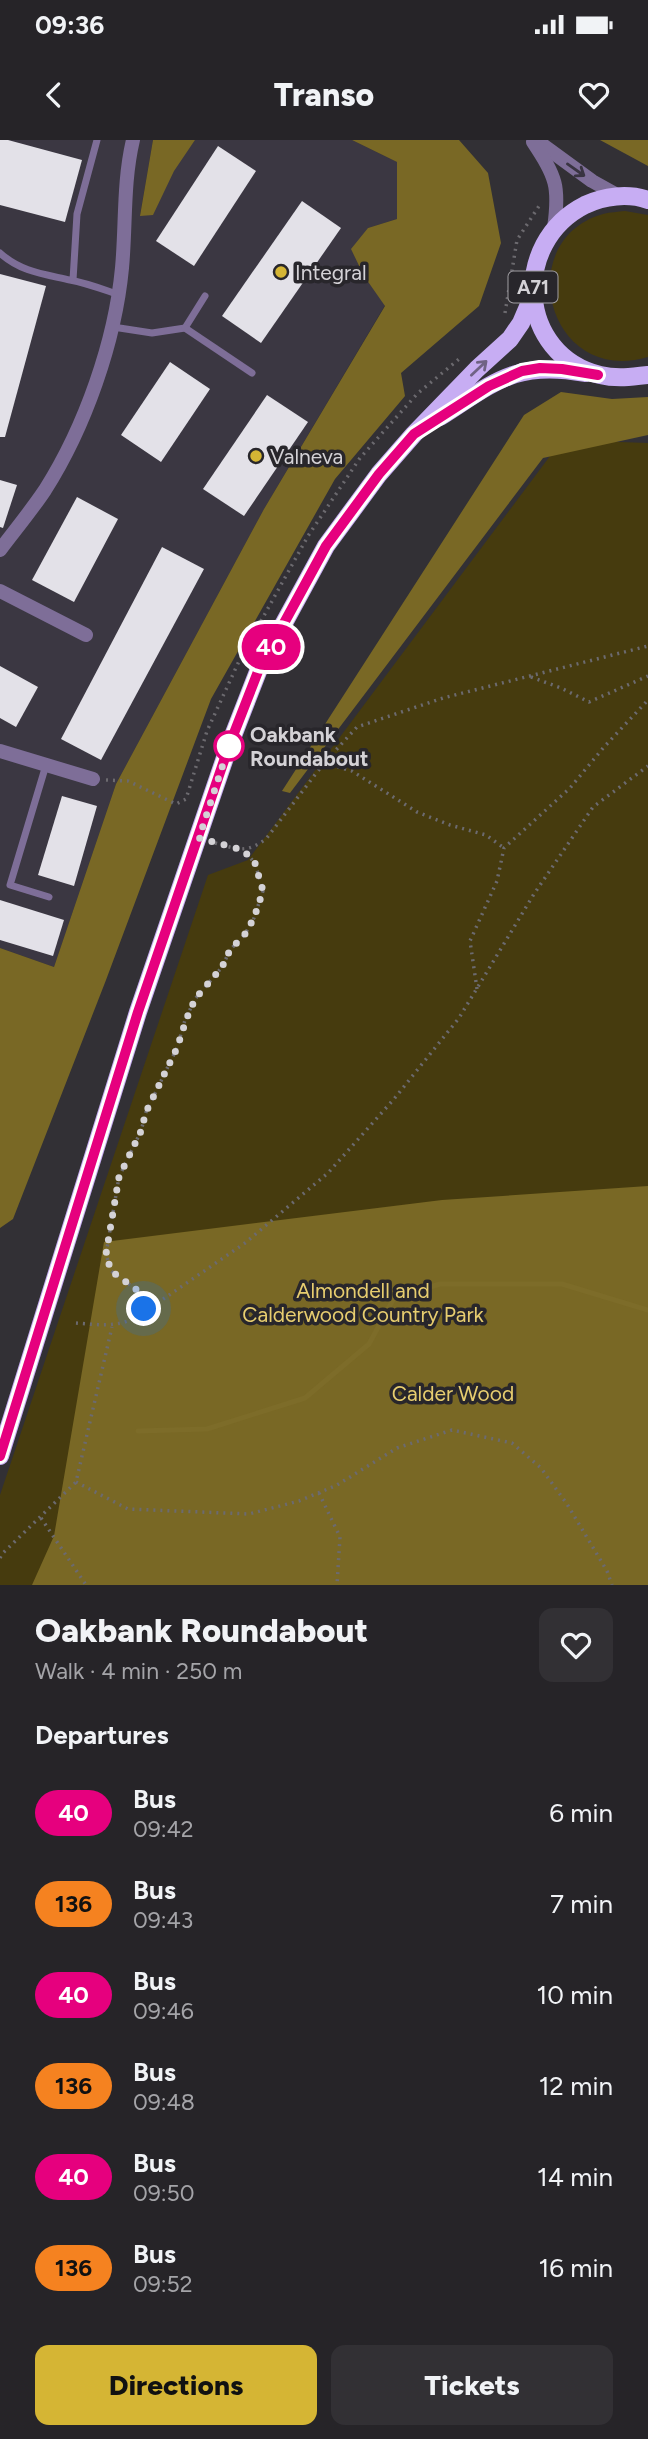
<!DOCTYPE html>
<meta charset="utf-8">
<style>
body{margin:0;font-family:Figtree,sans-serif;background:#323034;color:#f1f3f6;height:100vh;display:flex;flex-direction:column;font-size:26px;white-space:nowrap}
*{box-sizing:border-box;margin:0}
p{font-size:23px;color:#a4a4a8}
.icon{flex:none;width:38px;height:38px;fill:none;stroke:currentColor;stroke-width:2;stroke-linecap:round;stroke-linejoin:round}
.map{position:relative;height:1445px;overflow:hidden}
.sheet{display:flex;flex-direction:column;background:#262428;flex:1}
.sheet>*{flex:none}
.badge{padding:0 14px;border-radius:23px;font-size:24px;line-height:46px}
.you{position:absolute;width:35px;height:35px;margin:-18px;border:5px solid #fff;border-radius:50%;background:#1a73e8;box-shadow:0 0 0 10px #1a73e833}
.map>.badge{position:absolute;translate:-50% -50%;box-shadow:0 0 0 4px #fff}
h2{padding:0 35px;font-size:26px;line-height:63px}
.round{display:grid;place-items:center;flex:none;width:74px;height:74px;border-radius:14px;background:#323034}
.headline{display:flex;align-items:center;justify-content:space-between;height:119px;padding:0 35px}
h1{font-size:33px;font-weight:800;line-height:52px}
.cta{display:flex;gap:14px;margin-top:auto;padding:14px 35px}
.cta a{flex:1;height:80px;border-radius:14px;background:#d5b534;color:#111;font-size:28px;font-weight:800;line-height:80px;text-align:center}
.cta a+a{background:#323034;color:#f1f3f6}
ul{padding:0;list-style:none}
li{display:flex;align-items:center;gap:21px;height:91px;padding:0 35px}
li div{flex:1}
li b{display:block;font-size:26px}
li em{font-style:normal}
li .badge{min-width:77px;font-weight:700;text-align:center}
.status{display:flex;justify-content:space-between;align-items:center;height:49px;padding:0 35px;background:#262428;direction:ltr}
.status svg{height:19px;fill:currentColor}
header{display:flex;justify-content:space-between;align-items:center;height:91px;padding:0 35px;background:#262428;font-size:32px;font-weight:800}
.map>svg:first-child{display:block}
.built{fill:#3b3742}
.green{fill:#463b0e}
.forest{fill:#796825}
.lines{fill:none;stroke-linecap:round;stroke-linejoin:round}
.stream{stroke:#7d6c29;stroke-width:5}
.building{fill:#e3e1e8}
.path{stroke:#6c6a6f;stroke-width:3.5;stroke-dasharray:2 5;stroke-linecap:butt}
.service{stroke:#7e6e98;stroke-width:7}
.minor{stroke:#7e6e98;stroke-width:14}
.primary{stroke:#c7adf3;stroke-width:18}
.oneway{stroke:#393441}
.oneway2{stroke:#706385}
.line-casing{stroke:#fff;stroke-width:16}
.line{stroke:#e6007e;stroke-width:10}
.walk{stroke:#d4d2d6;stroke-width:7;stroke-dasharray:0 12.6}
.poi-dot{fill:#d5b534;stroke:#28262b;stroke-width:2.5}
.stop-dot{fill:#fff;stroke:#e6007e;stroke-width:3.5}
.labels{text-anchor:middle;dominant-baseline:central;stroke-width:7;stroke-linejoin:round;paint-order:stroke}
.shield{fill:#28262b;stroke:#a09ea3;stroke-width:2}
.shield-label{font-size:19px;font-weight:bold;fill:#d4d2d6}
.poi-label{font-size:21px;fill:#d4d2d6;stroke:#28262b;text-anchor:start}
.stop-label{font-size:21px;font-weight:bold;fill:#d4d2d6;stroke:#28262b;text-anchor:start}
.park-label{font-size:21px;fill:#e7cd6f;stroke:#28262b}
</style>
<div class="status"><b>09:36</b><svg viewBox="0 0 49 12"><path d="M0 12V9h3v3zM5 12V6h3v6zM10 12V3h3v9zM15 12V0h3v12zM26 1h20v11H26zM47 4h2v5h-2z"/></svg></div>
<header><svg class="icon" aria-label="back" viewBox="0 0 24 24"><path d="M15 5l-7 7 7 7"/></svg>Transo<svg class="icon" aria-label="heart" viewBox="0 0 24 24"><path d="M12 20l-8-8c-3-5 5-10 8-4 3-6 11-1 8 4z"/></svg></header>
<div class="map">
<svg width="648" height="1445" viewBox="0 0 648 1445">
<rect width="100%" height="100%" fill="#323035"/>
<!-- built -->
<path class="built" d="M0 0H153L140 75 195 0H352L397 22V79L368 88 364 136 385 165 264 369 116 644 54 827 0 808Z"/>
<!-- green -->
<g class="green">
<path d="M625 71 648 75V217C547 247 511 100 603 74 610 72 618 72 625 71Z"/>
<path d="M562 300 648 303V1445H0V1355L208 735 248 720Z"/>
</g>
<!-- forest -->
<g class="forest">
<path d="M153 0H195L174 31 153 75 140 76Z"/>
<path d="M352 0H459L488 33 501 103 479 166 401 233 405 256 335 339 211 559 106 840 13 1079 0 1088V808L54 827 116 644 264 369 385 166 364 136 351 109 368 88 397 79V22Z"/>
<path d="M600 0H648V26Z"/>
<path d="M561 252 612 259 648 257V295L543 318 290 653 282 651 524 275Z"/>
<path d="M648 1046V1445H32L54 1396 104 1102 442 1060Z"/>
</g>
<g class="lines">
<!-- stream -->
<path class="stream" d="M138 1291 207 1289 305 1258 369 1204 394 1158 440 1144H562L648 1170"/>
</g>
<!-- building -->
<g class="building">
<path d="M0 0H8L82 20 65 82 0 65Z"/>
<path d="M218 6 256 31 194 126 156 101Z"/>
<path d="M302 61 341 88 261 203 222 176Z"/>
<path d="M0 134 46 146 5 297H0Z"/>
<path d="M170 222 210 249 161 322 121 295Z"/>
<path d="M267 255 308 282 244 376 203 349Z"/>
<path d="M0 340 17 345 3 388 0 387Z"/>
<path d="M77 357 118 379 74 462 32 440Z"/>
<path d="M162 407 204 429 101 620 61 599Z"/>
<path d="M0 526 38 547 16 587 0 578Z"/>
<path d="M62 656 97 666 74 746 38 735Z"/>
<path d="M0 760 64 780 53 816 0 800Z"/>
</g>
<g class="lines">
<!-- path -->
<g class="path">
<path d="M505 173 517 100 539 66"/>
<path d="M531 537 561 548 589 562 648 536"/>
<path d="M324 623 352 631 417 672 450 685 486 695 504 708"/>
<path d="M106 640 128 641 176 664 186 659 207 591 240 519 308 396 360 318 417 254 459 219"/>
<path d="M215 703C238 709 245 714 266 699L324 623 357 587 443 558 648 506"/>
<path d="M477 849 470 801 497 741 504 708 570 648 604 607 648 560"/>
<path d="M140 1175 245 1103 328 1033 394 959 459 878 534 754 593 667 648 626"/>
<path d="M76 1183C100 1185 135 1190 147 1163L144 1155 111 1131 106 1114 119 1037 141 991 146 972 177 908 185 880 195 859 222 827 230 810 245 794 254 778 263 751 255 723 243 710"/>
<path d="M76 1342 128 1369 249 1374 299 1361 337 1345 397 1308 452 1290 512 1303 541 1328 567 1364 607 1431 612 1445"/>
<path d="M319 1353 340 1397 337 1445"/>
<path d="M41 1378 86 1445"/>
<path d="M0 1418 2 1414 76 1342 112 1187"/>
</g>
<!-- service -->
<g class="service">
<path d="M0 113C21 132 44 134 70 140 86 143 102 149 117 154"/>
<path d="M73 140 77 74 97 0"/>
<path d="M113 187 152 193 185 188 205 156"/>
<path d="M185 188 252 233"/>
<path d="M46 625 10 745 49 757"/>
</g>
<!-- minor -->
<g class="minor">
<path d="M536 0 592 41 619 56"/>
<path d="M533 2C556 37 560 46 554 88"/>
<path d="M0 410C15 390 31 371 45 350 85 287 115 202 122 128 126 85 123 42 133 0"/>
<path d="M0 451 86 495"/>
<path d="M0 611 93 639"/>
</g>
<!-- primary -->
<g class="primary">
<path d="M648 60C628 53 604 56 585 65 510 103 518 215 600 235 616 239 632 237 648 235"/>
<path d="M440 277C495 242 516 220 585 233"/>
<path d="M0 1316 138 872 229 606 259 529 326 406 379 334 414 294 477 229 510 199 521 183 533 155"/>
</g>
</g>
<!-- one-way arrows -->
<defs><path id="oneway-shaft" d="M-6 0H5M1.5-3L5.5 0L1.5 3" fill="none" stroke-width="1.6" stroke-linecap="round" stroke-linejoin="round" transform="scale(1.75)"/></defs>
<use class="oneway" href="#oneway-shaft" transform="translate(576 30) rotate(35)"/>
<use class="oneway2" href="#oneway-shaft" transform="translate(479 228) rotate(-43)"/>
<g class="lines">
<defs>
<path id="line" d="M0 1316 138 872 229 606 259 529 326 406 379 334 414 294 489 246 522 231 540 228 562 229 598 235"/>
</defs>
<!-- line casing -->
<use href="#line" class="line-casing"/>
<!-- line -->
<use href="#line" class="line"/>
<!-- walk -->
<path class="walk" d="M144 1169 147 1163 144 1155 111 1131 106 1114 119 1037 141 991 146 972 177 908 186 880 195 859 222 827 230 810 245 794 254 778 263 751 255 723 243 710 199 698 229 606"/>
</g>
<!-- markers -->
<g class="poi-dot">
<circle cx="281" cy="132" r="7"/>
<circle cx="256" cy="316" r="7"/>
</g>
<circle class="stop-dot" cx="229" cy="606" r="14"/>
<g class="labels">
<!-- shield labels -->
<rect class="shield" x="508.5" y="131.5" width="49" height="31" rx="5"/>
<g class="shield-label">
<text x="533" y="147">A71</text>
</g>
<!-- poi labels -->
<g class="poi-label">
<text x="295" y="132">Integral</text>
<text x="270" y="316">Valneva</text>
</g>
<!-- stop labels -->
<g class="stop-label">
<text x="250" y="594">Oakbank<tspan x="250" dy="24">Roundabout</tspan></text>
</g>
<!-- park labels -->
<g class="park-label">
<text x="363" y="1150">Almondell and<tspan x="363" dy="24">Calderwood Country Park</tspan></text>
<text x="453" y="1253">Calder Wood</text>
</g>
</g>
</svg>
<div class="you" style="left:144px;top:1169px"></div>
<b class="badge" style="left:271px;top:507px;background:#e6007e;color:#fff">40</b>
</div>
<section class="sheet">
<div class="headline"><div><h1>Oakbank Roundabout</h1><p>Walk · 4 min · 250 m</p></div><a class="round"><svg class="icon" aria-label="heart" viewBox="0 0 24 24"><path d="M12 20l-8-8c-3-5 5-10 8-4 3-6 11-1 8 4z"/></svg></a></div>
<h2>Departures</h2>
<ul>
<li><span class="badge" style="background:#e6007e;color:#fff">40</span><div><b>Bus</b><p>09:42</p></div><em>6 min</em></li>
<li><span class="badge" style="background:#f58220;color:#111">136</span><div><b>Bus</b><p>09:43</p></div><em>7 min</em></li>
<li><span class="badge" style="background:#e6007e;color:#fff">40</span><div><b>Bus</b><p>09:46</p></div><em>10 min</em></li>
<li><span class="badge" style="background:#f58220;color:#111">136</span><div><b>Bus</b><p>09:48</p></div><em>12 min</em></li>
<li><span class="badge" style="background:#e6007e;color:#fff">40</span><div><b>Bus</b><p>09:50</p></div><em>14 min</em></li>
<li><span class="badge" style="background:#f58220;color:#111">136</span><div><b>Bus</b><p>09:52</p></div><em>16 min</em></li>
</ul>
<div class="cta"><a>Directions</a><a>Tickets</a></div>
</section>
